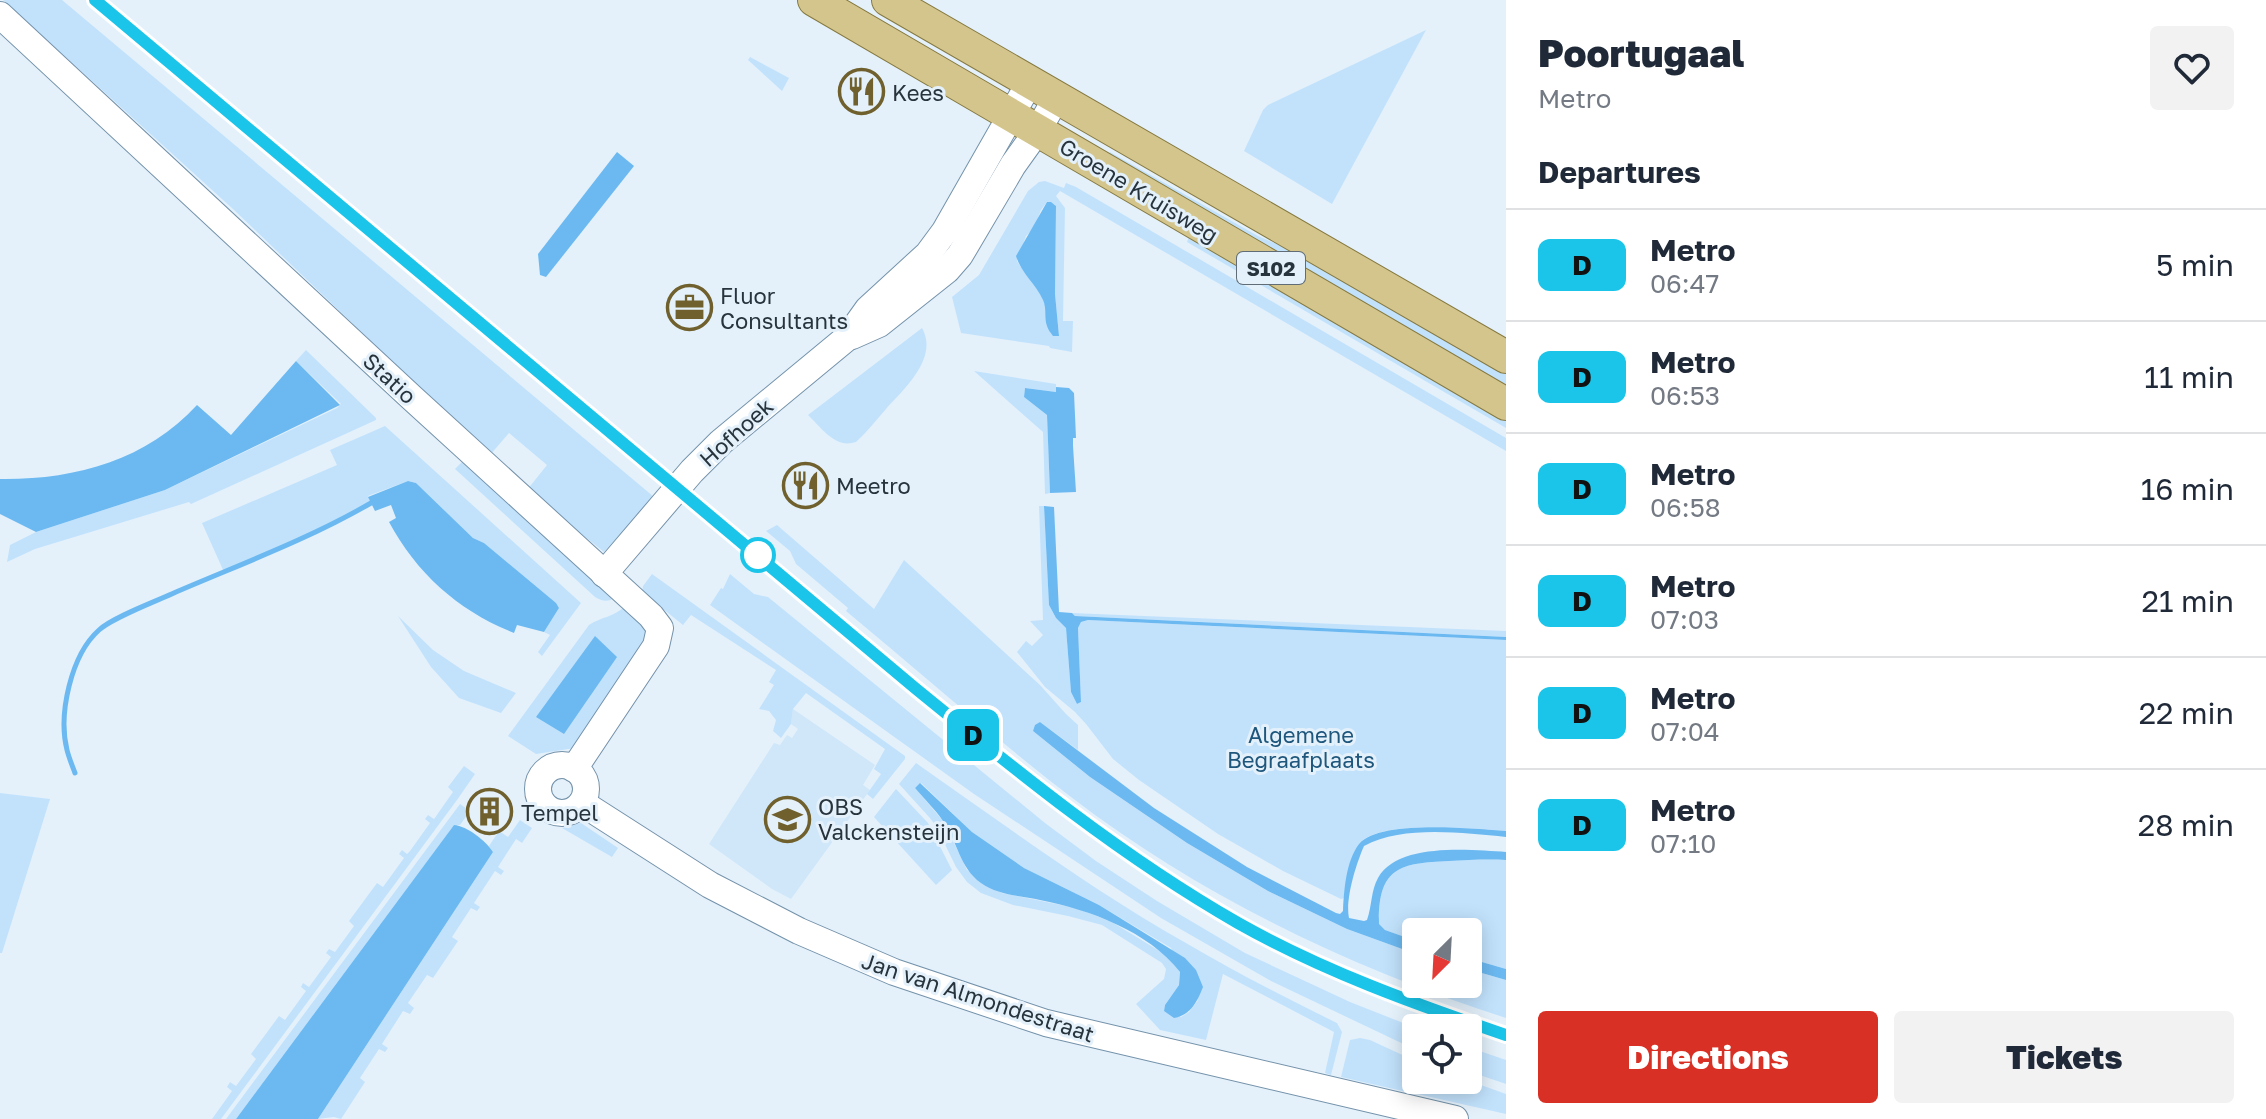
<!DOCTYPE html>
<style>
body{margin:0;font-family:"Golos Text",sans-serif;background:#f2f2f3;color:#1f2937;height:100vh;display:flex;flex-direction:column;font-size:30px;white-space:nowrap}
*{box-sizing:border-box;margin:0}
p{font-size:26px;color:#747a83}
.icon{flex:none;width:44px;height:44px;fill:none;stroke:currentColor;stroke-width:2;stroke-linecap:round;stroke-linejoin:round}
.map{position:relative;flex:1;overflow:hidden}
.panel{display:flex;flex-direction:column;background:#fff;width:760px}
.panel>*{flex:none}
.badge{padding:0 16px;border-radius:12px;font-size:28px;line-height:52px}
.needle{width:52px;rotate:204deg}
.tools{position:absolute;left:1402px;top:918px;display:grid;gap:16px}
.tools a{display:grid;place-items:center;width:80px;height:80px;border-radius:8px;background:#fff;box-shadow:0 4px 20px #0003;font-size:40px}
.map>.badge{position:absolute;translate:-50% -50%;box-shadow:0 0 0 4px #fff}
h2{padding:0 32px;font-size:30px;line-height:72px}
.round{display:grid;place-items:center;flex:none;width:84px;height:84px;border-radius:8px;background:#f2f2f3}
.summary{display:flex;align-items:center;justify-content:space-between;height:136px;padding:0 32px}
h1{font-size:38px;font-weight:800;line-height:60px}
.primary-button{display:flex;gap:16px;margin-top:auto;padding:16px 32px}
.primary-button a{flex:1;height:92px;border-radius:8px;background:#d93025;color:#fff;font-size:32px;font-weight:800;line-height:92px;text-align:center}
.primary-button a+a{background:#f2f2f3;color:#1f2937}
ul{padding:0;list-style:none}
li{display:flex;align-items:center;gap:24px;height:112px;padding:0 32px;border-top:2px solid #e0e1e3}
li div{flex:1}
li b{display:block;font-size:30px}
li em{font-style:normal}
li .badge{min-width:88px;font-weight:700;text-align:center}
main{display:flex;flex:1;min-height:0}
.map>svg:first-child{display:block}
.built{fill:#cfe7f9}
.green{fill:#c2e2fc;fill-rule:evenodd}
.water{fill:#6cb9f1}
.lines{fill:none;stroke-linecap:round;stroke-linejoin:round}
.stream{stroke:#6cb9f1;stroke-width:5}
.tertiary-casing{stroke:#7492aa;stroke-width:28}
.primary-casing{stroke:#857940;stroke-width:34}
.tertiary{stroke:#fff;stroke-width:26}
.primary{stroke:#d4c58d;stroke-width:32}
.rail{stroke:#84909a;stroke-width:5;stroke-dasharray:12 6;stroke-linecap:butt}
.line-casing{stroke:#fff;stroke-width:18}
.line{stroke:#1bc5e9;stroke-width:12}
.stop-dot{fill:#fff;stroke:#1bc5e9;stroke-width:4}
.labels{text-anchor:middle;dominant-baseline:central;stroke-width:6;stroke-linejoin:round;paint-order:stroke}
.shield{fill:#e4f1fb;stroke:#606c76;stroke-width:2}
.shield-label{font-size:20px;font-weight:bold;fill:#27333d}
.poi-label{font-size:22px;fill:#27333d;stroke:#e4f1fb;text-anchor:start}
.street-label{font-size:22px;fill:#27333d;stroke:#e4f1fb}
.park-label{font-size:22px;fill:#1e567c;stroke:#e4f1fb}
</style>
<main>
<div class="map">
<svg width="1506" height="1119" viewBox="0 0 1506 1119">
<rect width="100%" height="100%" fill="#e4f1fb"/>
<!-- built -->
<path class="built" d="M793 709 875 765 863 785 870 790 791 899 772 889 709 844 774 743 780 745 787 735 792 738 798 729 791 724Z"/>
<!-- green -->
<g class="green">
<path d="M3 0H62L654 497 604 552 527 490 547 465 509 433 490 455 233 209Z"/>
<path d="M1426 30 1332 204 1244 151 1263 110 1268 105Z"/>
<path d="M750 57 789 78 782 91 748 60Z"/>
<path d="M1110 152 1258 236 1326 265 1506 370V390L1107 157Z"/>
<path d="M1045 181 1064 188 1066 183 1076 187 1506 438V451L1060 191 1056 196 1065 208 1063 321H1073L1072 352 1050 348 1049 346 961 333 952 297 979 275 1028 191 1039 182ZM1047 202 1054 204 1056 206 1055 294 1059 336C1040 326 1050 321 1045 304 1039 287 1026 276 1017 261L1026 236 1034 228 1041 210Z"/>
<path d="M1189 237 1218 254 1262 273 1506 413V428L1187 242Z"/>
<path d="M922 328C939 358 904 389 886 409 876 420 867 432 856 442 835 449 822 428 808 415Z"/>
<path d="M306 350 376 418V420L191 504 189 502 35 549 7 562 10 545 36 532 165 490 337 408 341 404 296 361Z"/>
<path d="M974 371 1056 384V392L1025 388 1024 397 1047 415 1050 493 1045 494 1043 432Z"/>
<path d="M385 426 581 603 542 656 538 652 550 635 544 632 559 608 484 543 473 538 416 483 408 481 368 496 371 503 334 525 224 572 202 523 337 465 330 450Z"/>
<path d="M464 460 615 597C608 603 602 601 595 597L455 469Z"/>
<path d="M1039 506H1044L1049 605 1056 618 1066 628 1071 692 1077 704 1081 702 1078 628 1081 622 1088 620 1506 640V831C1476 829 1378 819 1359 844 1349 858 1346 881 1344 898L1341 899 1283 871 1218 834 1139 780 1113 759 1086 724 1075 712 1045 687 1017 652 1026 641 1032 646 1043 635 1030 621 1043 620Z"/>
<path d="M777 525 874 609 904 560 1040 685 1066 714 1078 725V750L1040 722 1033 731 1090 777 1187 843 1268 891 1347 929 1416 954V984H1468V969L1506 980V1018C1351 968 1200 896 1071 797 994 738 921 673 846 611L848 608 796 564 790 551 766 531Z"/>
<path d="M652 574 905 756V759L873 799 867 794 881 774 874 769 885 749 806 693 793 709 791 724 781 738 773 731 776 720 769 711 759 709 774 685 769 682 776 670 691 615 683 625 642 592 643 586Z"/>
<path d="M730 574 754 594 768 597 1045 823 1096 861 1157 901 1245 953 1350 1002 1416 1028V1050L1271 981 1161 918 974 794 710 605 721 588 723 589Z"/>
<path d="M625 606 646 625 650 637 575 748 536 754 508 736 589 625C601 617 614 617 625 606Z"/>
<path d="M1072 613 1506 631V637L1075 616Z"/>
<path d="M398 616 433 650 464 671 516 693 501 713 459 698 431 667Z"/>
<path d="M916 763C1005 825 1092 890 1186 943 1235 972 1286 998 1337 1023L1342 1032 1331 1075 1325 1073 1334 1032 1223 974 1206 1040 1160 1030 1136 1004 1164 979 1166 969 1162 963 1102 925 1068 916 1013 905 981 893 967 882 956 867 936 826 929 817 899 784ZM921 783 972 832 1024 868 1099 905 1171 948 1198 1000 1189 1012 1181 1017 1164 1011 1165 1005 1179 985 1180 972 1166 955 1112 922 1076 908 1002 893 967 870 944 822 915 788Z"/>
<path d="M464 766 475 774 457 800 221 1119H212L232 1091 227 1087 230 1082 236 1086 256 1059 251 1054 279 1016 285 1020 306 991 301 987 303 983 309 987 331 957 326 953 329 949 335 952 354 926 349 921 377 883 383 887 404 858 399 854 402 850 407 854 410 851 430 823 425 819 428 815 434 819 453 792 448 787Z"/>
<path d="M896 789 928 823 952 870 936 885 874 817Z"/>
<path d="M0 793 50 799 2 953H0Z"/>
<path d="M460 804 470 811 460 825H454L236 1119H226Z"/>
<path d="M520 820 532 828 522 843 516 839 498 867 504 871 501 875 495 871 474 903 480 907 477 911 471 908 452 937 458 941 433 978 427 975 408 1003 414 1008 410 1014 403 1011 382 1044 388 1048 385 1052 379 1049 360 1078 365 1082 341 1119 334 1117 318 1119 493 852 489 846 499 831 508 837Z"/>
<path d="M581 823 618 848 612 857 562 828Z"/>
<path d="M1506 860V969L1468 958V932H1416V941L1385 930 1379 925C1378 868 1399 863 1449 861 1468 860 1487 859 1506 860Z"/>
<path d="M1360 1038 1370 1040 1409 1058 1412 1065 1407 1092 1341 1077 1350 1040Z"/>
<path d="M1468 1047 1506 1060V1084L1468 1071Z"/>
<path d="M1416 1080H1467L1506 1094V1114L1413 1093Z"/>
</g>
<!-- water -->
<g class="water">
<path d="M617 152 634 166 546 277 540 275 538 254Z"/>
<path d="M1047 202H1051L1056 206 1055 294 1059 336H1053C1051 333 1048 330 1047 326 1044 318 1047 309 1043 300 1036 284 1021 273 1016 256Z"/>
<path d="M296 361 340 405 165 490 36 532 0 514V479C73 480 146 461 197 405L231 435Z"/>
<path d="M1056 387 1069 388 1074 393 1076 438H1073V446L1076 492 1050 493 1047 415 1024 397 1025 388 1056 392Z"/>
<path d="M408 481 416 483 473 538 484 543 556 603 559 608 544 632 517 625 514 633C459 611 417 574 389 522L396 518 391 505 375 511 368 497Z"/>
<path d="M1044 506 1054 507 1059 612 1072 613 1075 616 1506 637V640L1088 620 1081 622 1078 628 1081 702 1077 704 1071 692 1066 628 1056 618 1049 605Z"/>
<path d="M595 636 617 657 564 734 536 717Z"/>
<path d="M1040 722 1154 808 1247 867 1336 913 1340 914 1343 911C1344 890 1346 861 1359 844 1380 819 1475 829 1506 831V837C1462 833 1403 825 1364 846 1356 864 1345 900 1349 918L1364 921 1367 920C1372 906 1371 890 1378 878 1398 842 1471 850 1506 852V860C1487 859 1468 860 1449 861 1399 863 1378 868 1379 924L1385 930 1416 941V954L1347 929 1268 891 1187 843 1090 777 1033 731 1035 725Z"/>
<path d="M920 783 972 832 1024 868 1099 905 1185 958 1196 970 1203 987C1197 1002 1191 1015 1174 1018L1164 1011 1165 1005 1179 985 1180 972C1148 931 1090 910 1040 900 1021 896 998 895 981 883 959 867 958 842 943 821 935 809 924 799 915 788Z"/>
<path d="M454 825C467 826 486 841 493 852L318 1119H236Z"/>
<path d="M1468 958 1506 969V980L1468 969Z"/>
</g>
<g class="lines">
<!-- stream -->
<path class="stream" d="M75 773C72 765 69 758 67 750 58 714 71 655 99 630 113 617 157 601 176 592 241 564 309 539 371 503"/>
<defs>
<g id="tertiary">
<path d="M0 15 411 397 651 616 660 628 656 646 574 769"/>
<path d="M852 336 879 324 947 270 960 255 1013 165 1038 130 1057 97"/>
<path d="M604 574 692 471 721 442 848 337 868 309 928 254 945 231 1030 82"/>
<circle cx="562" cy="789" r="24"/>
<path d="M582 803 710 885 799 931 894 972 1046 1023 1455 1119"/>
</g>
<g id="primary">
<path d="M814 0 1506 404"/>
<path d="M888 0 1506 357"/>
</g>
</defs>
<!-- tertiary casing -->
<use href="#tertiary" class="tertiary-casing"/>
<!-- primary casing -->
<use href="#primary" class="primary-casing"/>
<!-- tertiary -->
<use href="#tertiary" class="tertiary"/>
<!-- primary -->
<use href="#primary" class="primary"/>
<!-- rail -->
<path class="rail" d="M95 0 915 688C960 725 1005 764 1051 799 1111 844 1173 886 1238 923 1323 971 1414 1005 1506 1035"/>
</g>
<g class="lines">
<defs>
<path id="line" d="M95 0 915 688C1019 773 1121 856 1238 923 1323 971 1415 1004 1506 1035"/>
</defs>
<!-- line casing -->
<use href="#line" class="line-casing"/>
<!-- line -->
<use href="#line" class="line"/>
</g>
<!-- icons -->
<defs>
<symbol id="restaurant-ring" viewBox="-11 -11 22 22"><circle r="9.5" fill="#e4f1fb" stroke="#6f602e" stroke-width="1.5"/><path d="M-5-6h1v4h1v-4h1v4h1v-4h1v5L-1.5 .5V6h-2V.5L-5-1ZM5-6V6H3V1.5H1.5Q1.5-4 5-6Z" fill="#6f602e"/></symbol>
<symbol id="office-ring" viewBox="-11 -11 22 22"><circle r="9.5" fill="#e4f1fb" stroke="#6f602e" stroke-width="1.5"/><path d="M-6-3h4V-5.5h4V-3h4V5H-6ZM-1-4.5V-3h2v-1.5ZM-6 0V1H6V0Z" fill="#6f602e"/></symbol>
<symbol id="building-ring" viewBox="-11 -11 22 22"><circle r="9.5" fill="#e4f1fb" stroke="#6f602e" stroke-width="1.5"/><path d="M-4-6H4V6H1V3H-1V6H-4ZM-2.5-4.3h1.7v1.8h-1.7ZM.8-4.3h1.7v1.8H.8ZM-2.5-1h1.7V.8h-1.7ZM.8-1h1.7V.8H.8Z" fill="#6f602e"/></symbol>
<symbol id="school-ring" viewBox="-11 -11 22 22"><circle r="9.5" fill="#e4f1fb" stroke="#6f602e" stroke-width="1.5"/><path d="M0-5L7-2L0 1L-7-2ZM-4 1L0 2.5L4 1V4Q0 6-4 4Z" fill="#6f602e"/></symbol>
</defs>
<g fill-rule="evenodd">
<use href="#restaurant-ring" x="836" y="66" width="51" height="51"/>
<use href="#office-ring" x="664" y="282" width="51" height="51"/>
<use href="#restaurant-ring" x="780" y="460" width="51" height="51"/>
<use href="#building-ring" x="464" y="786" width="51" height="51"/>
<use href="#school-ring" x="762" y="794" width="51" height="51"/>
</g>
<!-- markers -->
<circle class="stop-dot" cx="758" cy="555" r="16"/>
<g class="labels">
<!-- shield labels -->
<rect class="shield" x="1237" y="252" width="68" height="32" rx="6"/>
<g class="shield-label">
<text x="1271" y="268">S102</text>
</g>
<!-- poi labels -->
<g class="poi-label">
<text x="892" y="92">Kees</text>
<text x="720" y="295">Fluor<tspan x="720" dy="25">Consultants</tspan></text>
<text x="836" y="485">Meetro</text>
<text x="818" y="806">OBS<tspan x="818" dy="25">Valckensteijn</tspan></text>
<text x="521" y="812">Tempel</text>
</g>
<!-- street labels -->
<g class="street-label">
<text transform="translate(1139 190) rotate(31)">Groene Kruisweg</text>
<text transform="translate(390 378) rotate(43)">Statio</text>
<text transform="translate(736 432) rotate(-42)">Hofhoek</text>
<text transform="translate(978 997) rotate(18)">Jan van Almondestraat</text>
</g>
<!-- park labels -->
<g class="park-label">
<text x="1301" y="734">Algemene<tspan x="1301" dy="25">Begraafplaats</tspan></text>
</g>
</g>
</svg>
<div class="tools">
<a><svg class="needle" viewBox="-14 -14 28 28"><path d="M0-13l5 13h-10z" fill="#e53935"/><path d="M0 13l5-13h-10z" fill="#747a83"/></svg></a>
<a><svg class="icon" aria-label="locate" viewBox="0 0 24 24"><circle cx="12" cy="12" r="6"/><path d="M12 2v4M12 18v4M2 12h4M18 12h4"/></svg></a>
</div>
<b class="badge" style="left:973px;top:735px;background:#1bc5e9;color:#111">D</b>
</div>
<section class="panel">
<div class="summary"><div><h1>Poortugaal</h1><p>Metro</p></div><a class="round"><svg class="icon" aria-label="heart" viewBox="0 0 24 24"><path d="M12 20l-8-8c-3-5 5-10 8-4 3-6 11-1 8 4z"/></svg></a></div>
<h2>Departures</h2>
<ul>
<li><span class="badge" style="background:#1bc5e9;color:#111">D</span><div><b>Metro</b><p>06:47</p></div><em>5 min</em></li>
<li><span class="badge" style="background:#1bc5e9;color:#111">D</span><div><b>Metro</b><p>06:53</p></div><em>11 min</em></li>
<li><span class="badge" style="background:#1bc5e9;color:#111">D</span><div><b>Metro</b><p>06:58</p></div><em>16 min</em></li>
<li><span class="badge" style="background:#1bc5e9;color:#111">D</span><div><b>Metro</b><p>07:03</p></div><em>21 min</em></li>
<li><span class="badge" style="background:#1bc5e9;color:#111">D</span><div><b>Metro</b><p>07:04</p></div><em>22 min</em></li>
<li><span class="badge" style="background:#1bc5e9;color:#111">D</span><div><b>Metro</b><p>07:10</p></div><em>28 min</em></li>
</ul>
<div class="primary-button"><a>Directions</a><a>Tickets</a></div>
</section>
</main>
